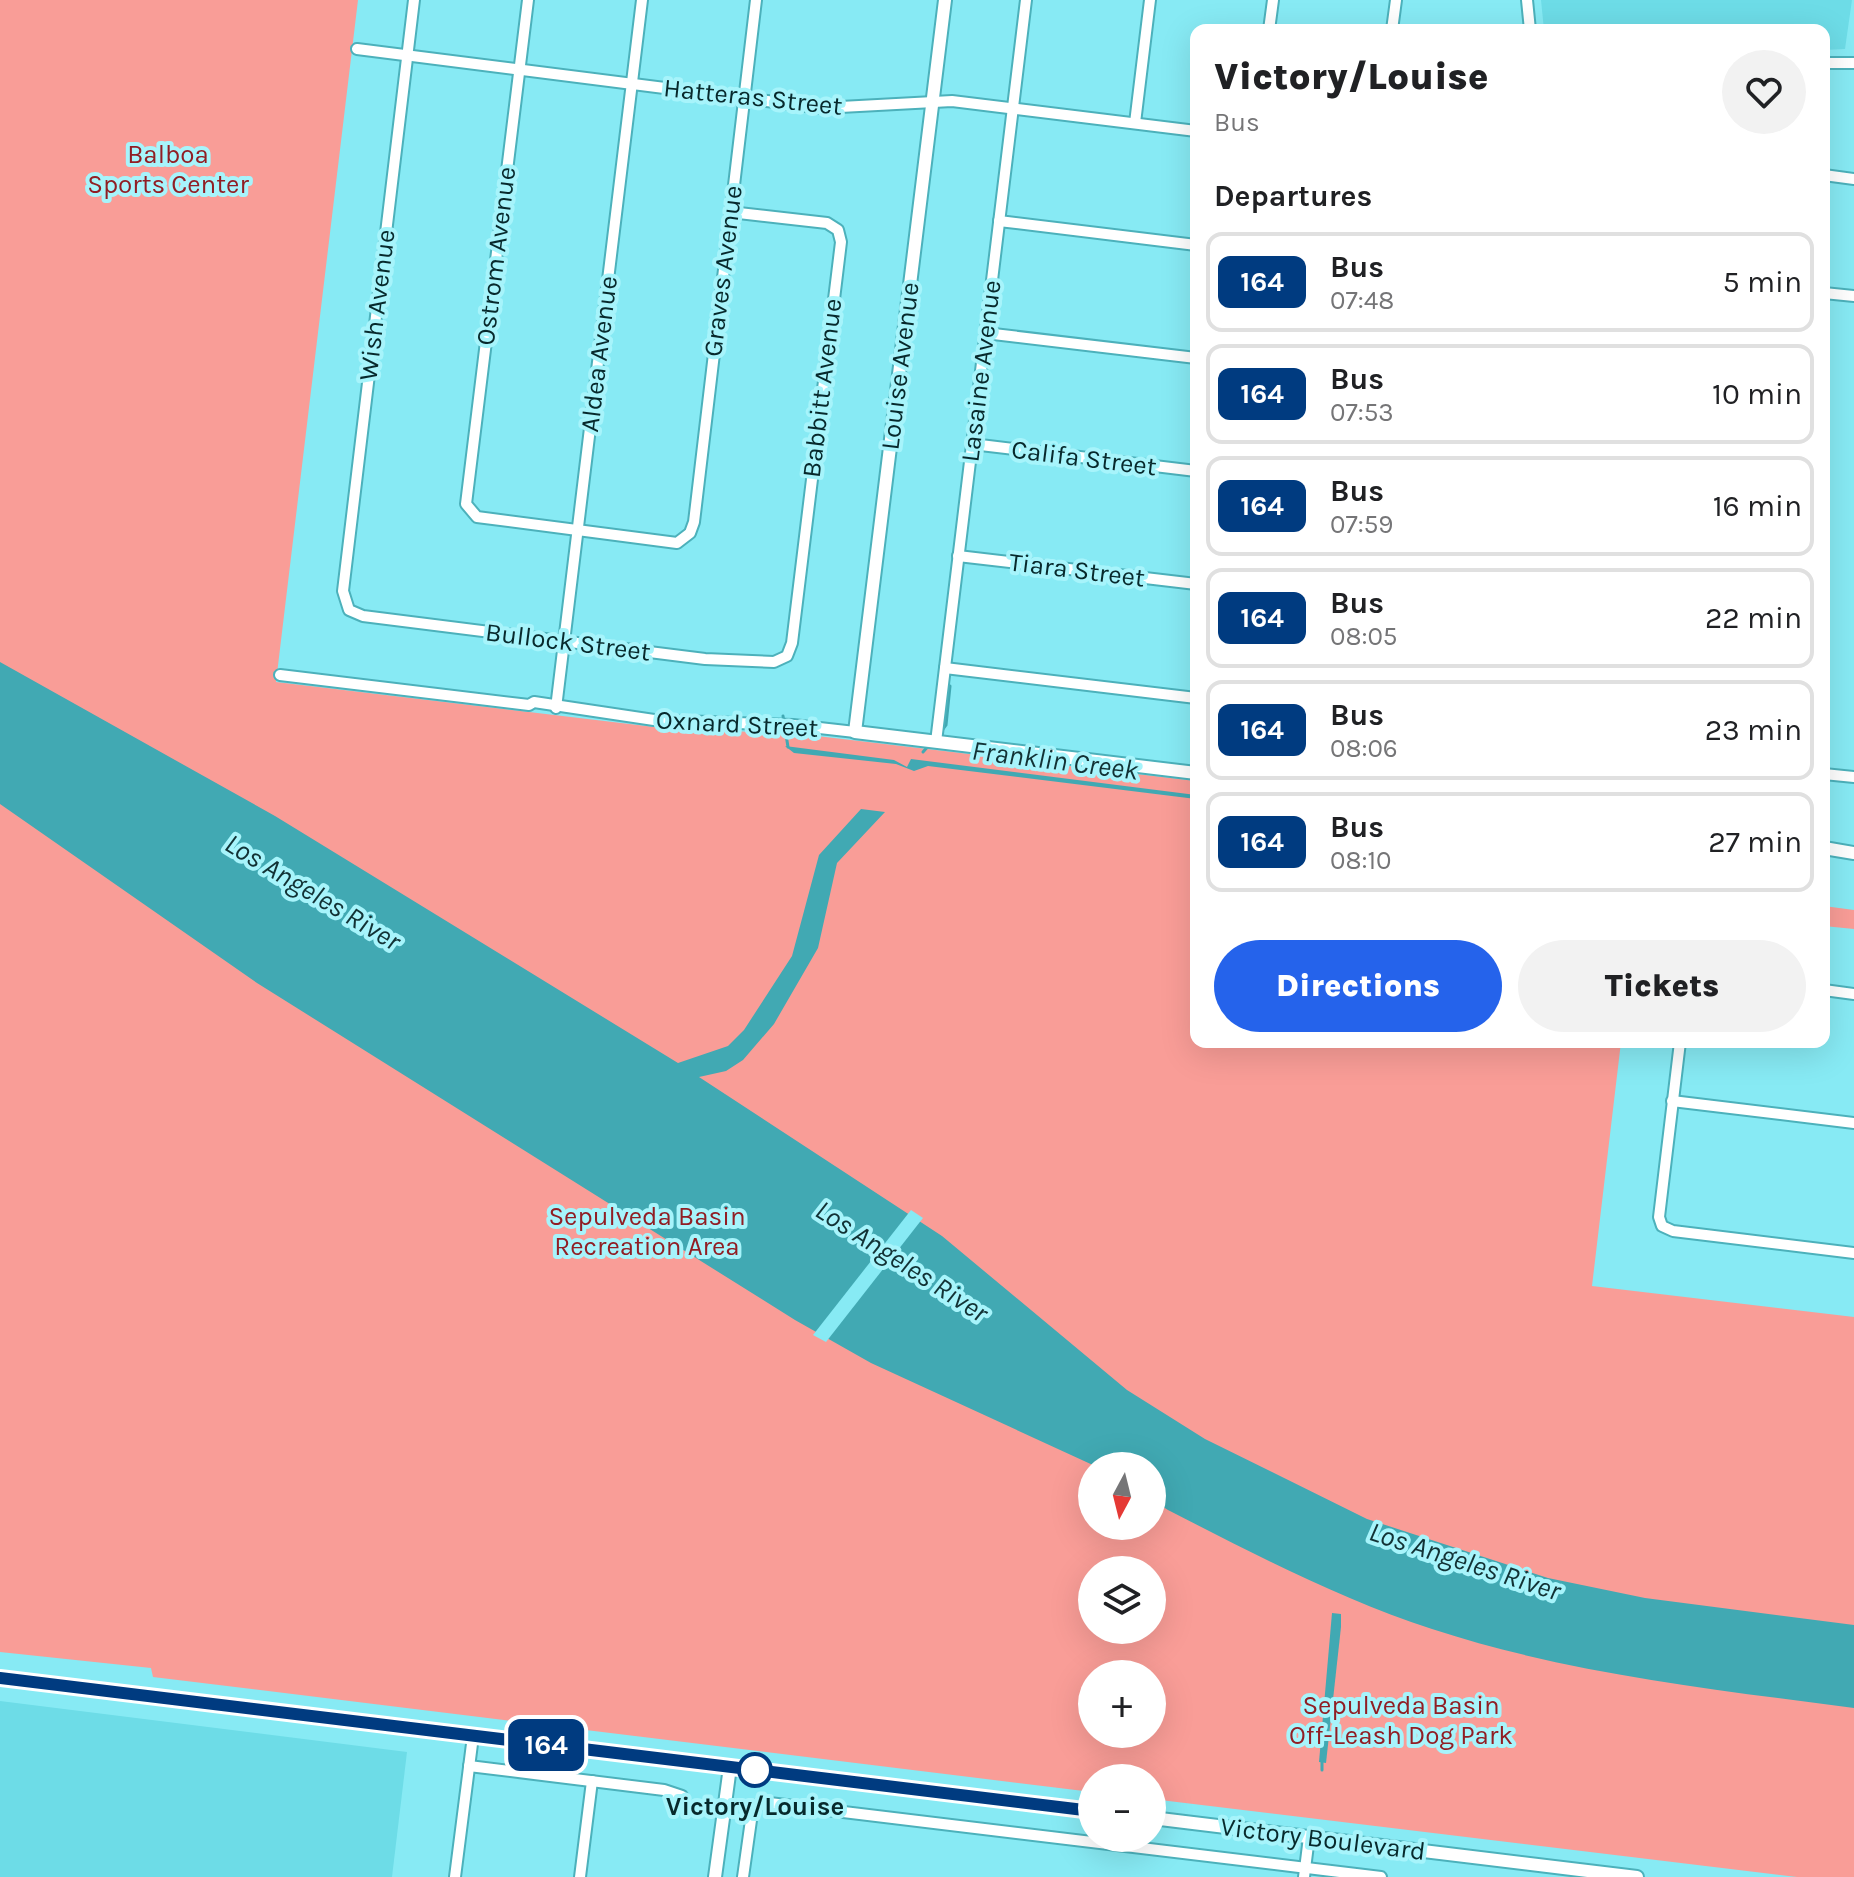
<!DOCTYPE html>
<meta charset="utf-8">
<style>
body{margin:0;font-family:Karla,sans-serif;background:#f2f2f2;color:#202124;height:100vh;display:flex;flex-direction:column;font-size:30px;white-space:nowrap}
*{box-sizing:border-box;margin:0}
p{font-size:26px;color:#757577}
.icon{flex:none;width:44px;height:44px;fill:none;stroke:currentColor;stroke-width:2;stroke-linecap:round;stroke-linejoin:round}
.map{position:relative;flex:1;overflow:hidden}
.details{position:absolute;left:1190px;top:24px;width:640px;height:1024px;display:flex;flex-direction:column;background:#fff;border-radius:16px;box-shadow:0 8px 32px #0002}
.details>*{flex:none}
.badge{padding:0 16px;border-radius:12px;font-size:28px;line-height:52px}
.needle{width:52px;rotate:187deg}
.fabs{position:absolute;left:1078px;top:1452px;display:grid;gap:16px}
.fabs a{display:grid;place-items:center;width:88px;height:88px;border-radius:50%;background:#fff;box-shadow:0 8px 32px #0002;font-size:40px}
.map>.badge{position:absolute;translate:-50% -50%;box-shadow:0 0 0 4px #fff}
h2{padding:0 24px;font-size:30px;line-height:72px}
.round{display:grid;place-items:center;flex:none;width:84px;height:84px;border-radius:42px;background:#f2f2f2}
.overview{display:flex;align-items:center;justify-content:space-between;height:136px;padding:0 24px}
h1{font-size:38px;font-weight:800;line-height:60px}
.action{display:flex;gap:16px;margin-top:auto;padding:16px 24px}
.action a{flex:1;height:92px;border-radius:48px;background:#2563eb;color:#fff;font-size:32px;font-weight:800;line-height:92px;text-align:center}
.action a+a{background:#f2f2f2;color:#202124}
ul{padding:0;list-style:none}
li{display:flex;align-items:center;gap:24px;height:100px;margin:0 16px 12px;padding:0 8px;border:4px solid #e0e0e0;border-radius:16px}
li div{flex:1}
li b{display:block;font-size:30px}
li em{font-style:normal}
li .badge{min-width:88px;font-weight:700;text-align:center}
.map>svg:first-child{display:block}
.built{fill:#6ddce7}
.green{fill:#f99d97;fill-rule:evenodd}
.water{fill:#41a9b3}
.pier{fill:#87eaf4}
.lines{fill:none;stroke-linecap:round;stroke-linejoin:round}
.stream{stroke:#41a9b3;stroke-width:3}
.minor-casing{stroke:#4cb1bb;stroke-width:14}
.major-casing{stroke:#4cb1bb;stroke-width:16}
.minor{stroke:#fff;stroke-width:10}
.major{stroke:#fff;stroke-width:12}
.line-casing{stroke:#fff;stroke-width:18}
.line{stroke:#003b80;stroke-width:12}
.stop-dot{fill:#fff;stroke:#003b80;stroke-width:4}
.labels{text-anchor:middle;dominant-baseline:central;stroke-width:8;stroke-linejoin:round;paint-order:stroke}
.street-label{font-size:26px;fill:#07292c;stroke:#a7f4fb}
.park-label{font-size:26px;fill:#911e24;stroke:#a7f4fb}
.stop-label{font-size:26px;font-weight:bold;fill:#07292c;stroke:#a7f4fb}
.water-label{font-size:28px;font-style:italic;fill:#123235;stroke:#a7f4fb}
</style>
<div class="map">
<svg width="1854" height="1877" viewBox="0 0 1854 1877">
<rect width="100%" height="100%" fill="#87eaf4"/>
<!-- built -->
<g class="built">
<path d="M1541 0H1852L1845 49 1824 50V30H1544Z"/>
<path d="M0 1701 407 1752 392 1877H0Z"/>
</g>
<!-- green -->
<g class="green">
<path d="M0 0H358L276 682 663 728 800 734 1196 781V1042H1621L1592 1286 1854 1317V1877H1797L1152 1799V1778H1092V1792L153 1677 151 1668 0 1652ZM1092 1466H1152V1526H1092ZM1092 1570H1152V1630H1092ZM1092 1674H1152V1734H1092Z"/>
<path d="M1824 906 1854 910V929L1824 926Z"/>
</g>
<!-- water -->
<g class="water">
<path d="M0 662 275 816 678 1063 728 1046 744 1030 792 956 819 855 861 809 885 812 837 863 818 948 774 1024 743 1060 726 1071 699 1077 942 1236 1127 1390 1205 1439 1367 1519 1548 1578 1645 1598 1854 1625V1708C1712 1689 1569 1674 1432 1629 1340 1599 1254 1554 1168 1510L1152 1500V1466H1095L871 1363 795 1320 257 983 0 804Z"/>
<path d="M785 746 894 760 907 767 911 759 1196 795V799L928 766 914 771 896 764 794 753Z"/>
<path d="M1332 1613 1341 1614V1627L1326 1763 1319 1762Z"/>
</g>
<!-- pier -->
<path class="pier" d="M911 1210 923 1218 826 1342 813 1335Z"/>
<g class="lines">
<!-- stream -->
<g class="stream">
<path d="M783 716 788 747"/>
<path d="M941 732 946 725 950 686"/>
<path d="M923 752 930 744"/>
<path d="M1322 1770V1758"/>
</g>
<defs>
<g id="minor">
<path d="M414 0 343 591 349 610 363 616 705 659 774 662 787 656 792 643 841 242 838 230 827 223 730 212"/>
<path d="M528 0 466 504 477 517 677 543 690 533 694 522 756 0"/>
<path d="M1527 0 1530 30"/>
<path d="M1269 30 1273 0"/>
<path d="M1392 30 1396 0"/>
<path d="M357 49 822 108 952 101 1196 131"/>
<path d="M1824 63H1854"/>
<path d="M1135 123 1150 0"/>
<path d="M1824 175 1854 179"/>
<path d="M999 221 1196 245"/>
<path d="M1824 293 1854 296"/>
<path d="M985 333 1196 358"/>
<path d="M972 444 1196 471"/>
<path d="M958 556 1196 584"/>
<path d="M945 668 1196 698"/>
<path d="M280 675 529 705 534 702 654 720 793 725 855 732"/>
<path d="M556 708 642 0"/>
<path d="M936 742 1026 0"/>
<path d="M1824 774 1854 777"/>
<path d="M1824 990 1854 994"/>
<path d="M1680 1042 1659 1217 1662 1226 1673 1231 1854 1253"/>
<path d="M1672 1101 1854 1123"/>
<path d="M469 1766 664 1790 682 1796"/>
<path d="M455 1877 473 1736"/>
<path d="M580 1877 592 1781"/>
<path d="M743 1877 752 1813 761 1802 1381 1877"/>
<path d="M1304 1877 1309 1837"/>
</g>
<g id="major">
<path d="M945 0 855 732 1196 773"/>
<path d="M1824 848 1854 853"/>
<path d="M0 1678 1092 1811"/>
<path d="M1152 1818 1637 1877"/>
<path d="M715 1877 730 1767"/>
</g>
</defs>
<!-- minor casing -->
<use href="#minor" class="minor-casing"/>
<!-- major casing -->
<use href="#major" class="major-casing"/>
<!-- minor -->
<use href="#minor" class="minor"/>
<!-- major -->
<use href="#major" class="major"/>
</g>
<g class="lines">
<defs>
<path id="line" d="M0 1678 1092 1811"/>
</defs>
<!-- line casing -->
<use href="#line" class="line-casing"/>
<!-- line -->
<use href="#line" class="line"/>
</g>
<!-- markers -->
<circle class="stop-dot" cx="755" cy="1770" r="16"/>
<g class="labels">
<!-- street labels -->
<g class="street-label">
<text transform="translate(753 97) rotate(6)">Hatteras Street</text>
<text transform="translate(496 256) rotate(-83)">Ostrom Avenue</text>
<text transform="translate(723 271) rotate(-83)">Graves Avenue</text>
<text transform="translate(377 305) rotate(-83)">Wish Avenue</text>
<text transform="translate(599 354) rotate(-83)">Aldea Avenue</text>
<text transform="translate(900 366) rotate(-83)">Louise Avenue</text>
<text transform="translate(981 371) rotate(-83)">Lasaine Avenue</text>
<text transform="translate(822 388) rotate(-83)">Babbitt Avenue</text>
<text transform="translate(1084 458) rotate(7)">Califa Street</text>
<text transform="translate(1077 570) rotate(7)">Tiara Street</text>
<text transform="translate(568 642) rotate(7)">Bullock Street</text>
<text transform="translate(737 724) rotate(3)">Oxnard Street</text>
<text transform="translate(1323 1839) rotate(7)">Victory Boulevard</text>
</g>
<!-- park labels -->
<g class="park-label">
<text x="168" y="154">Balboa<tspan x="168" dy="30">Sports Center</tspan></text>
<text x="647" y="1216">Sepulveda Basin<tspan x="647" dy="30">Recreation Area</tspan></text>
<text x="1401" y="1705">Sepulveda Basin<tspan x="1401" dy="30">Off-Leash Dog Park</tspan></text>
</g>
<!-- stop labels -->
<g class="stop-label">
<text x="755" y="1806">Victory/Louise</text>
</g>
<!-- water labels -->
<g class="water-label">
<text transform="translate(1055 760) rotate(7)">Franklin Creek</text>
<text transform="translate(313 892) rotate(31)">Los Angeles River</text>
<text transform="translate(902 1261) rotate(33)">Los Angeles River</text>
<text transform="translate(1465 1561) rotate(18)">Los Angeles River</text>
</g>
</g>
</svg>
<div class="fabs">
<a><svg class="needle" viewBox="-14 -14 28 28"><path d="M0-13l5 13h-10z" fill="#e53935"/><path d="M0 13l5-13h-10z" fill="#757577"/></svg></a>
<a><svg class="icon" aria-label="layers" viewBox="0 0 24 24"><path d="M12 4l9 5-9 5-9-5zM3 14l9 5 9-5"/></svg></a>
<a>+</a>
<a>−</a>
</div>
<b class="badge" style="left:546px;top:1745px;background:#003b80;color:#fff">164</b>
<section class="details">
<div class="overview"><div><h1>Victory/Louise</h1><p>Bus</p></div><a class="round"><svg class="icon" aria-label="heart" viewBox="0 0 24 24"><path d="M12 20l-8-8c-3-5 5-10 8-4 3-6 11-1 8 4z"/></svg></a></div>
<h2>Departures</h2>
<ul>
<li><span class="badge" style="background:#003b80;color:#fff">164</span><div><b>Bus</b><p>07:48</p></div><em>5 min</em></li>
<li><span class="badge" style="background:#003b80;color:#fff">164</span><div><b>Bus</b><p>07:53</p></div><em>10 min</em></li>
<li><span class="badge" style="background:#003b80;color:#fff">164</span><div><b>Bus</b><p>07:59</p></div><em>16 min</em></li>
<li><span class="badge" style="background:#003b80;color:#fff">164</span><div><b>Bus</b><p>08:05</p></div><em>22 min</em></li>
<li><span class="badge" style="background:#003b80;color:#fff">164</span><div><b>Bus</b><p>08:06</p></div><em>23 min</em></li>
<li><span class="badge" style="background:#003b80;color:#fff">164</span><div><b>Bus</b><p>08:10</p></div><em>27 min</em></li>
</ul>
<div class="action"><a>Directions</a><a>Tickets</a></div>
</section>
</div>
